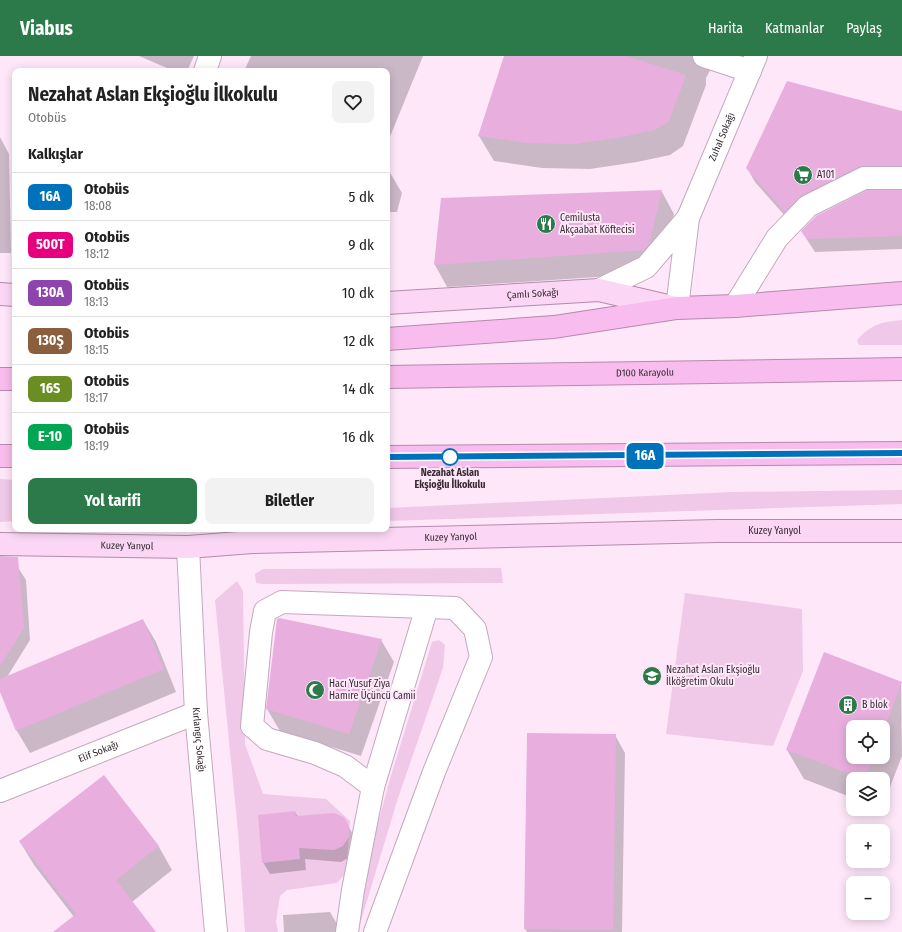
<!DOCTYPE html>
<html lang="tr">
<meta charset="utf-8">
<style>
body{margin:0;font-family:"Fira Sans Condensed",sans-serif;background:#f2f2f2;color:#222;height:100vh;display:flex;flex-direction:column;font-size:15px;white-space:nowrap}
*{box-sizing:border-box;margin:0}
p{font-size:13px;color:#767676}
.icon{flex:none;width:22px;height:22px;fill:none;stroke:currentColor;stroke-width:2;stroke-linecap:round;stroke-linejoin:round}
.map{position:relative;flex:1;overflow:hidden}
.sheet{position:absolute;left:12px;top:12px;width:378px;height:464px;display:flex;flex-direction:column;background:#fff;border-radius:8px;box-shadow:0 2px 10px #0003}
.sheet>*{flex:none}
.badge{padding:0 8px;border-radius:6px;font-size:14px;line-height:26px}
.controls{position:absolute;left:846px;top:664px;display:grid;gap:8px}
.controls a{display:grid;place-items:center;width:44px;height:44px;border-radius:8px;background:#fff;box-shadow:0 2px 10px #0003;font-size:20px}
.map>.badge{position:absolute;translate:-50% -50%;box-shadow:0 0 0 2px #fff}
h2{padding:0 16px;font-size:15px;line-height:36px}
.round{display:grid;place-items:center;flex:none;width:42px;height:42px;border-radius:8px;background:#f2f2f2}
.overview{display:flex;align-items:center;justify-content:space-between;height:68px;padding:0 16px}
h1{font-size:19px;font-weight:700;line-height:30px}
.cta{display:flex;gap:8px;margin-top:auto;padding:8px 16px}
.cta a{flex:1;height:46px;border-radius:8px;background:#2c7a49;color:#fff;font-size:16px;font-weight:700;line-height:46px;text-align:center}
.cta a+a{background:#f2f2f2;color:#222}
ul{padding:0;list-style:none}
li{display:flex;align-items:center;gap:12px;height:48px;padding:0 16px;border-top:1px solid #e0e0e0}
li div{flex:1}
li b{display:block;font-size:15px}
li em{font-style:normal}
li .badge{min-width:44px;font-weight:700;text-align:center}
header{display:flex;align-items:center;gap:24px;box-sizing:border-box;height:56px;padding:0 20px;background:#2c7a49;color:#fff}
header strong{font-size:19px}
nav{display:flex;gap:22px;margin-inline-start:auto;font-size:14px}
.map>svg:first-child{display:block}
.green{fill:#f0c8e8}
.shadow{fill:#0003;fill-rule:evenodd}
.building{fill:#e8afde}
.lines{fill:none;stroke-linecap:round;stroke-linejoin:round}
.minor-casing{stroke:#c4a9be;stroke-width:24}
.major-casing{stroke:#b58aad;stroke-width:24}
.highway-casing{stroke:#b58aad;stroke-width:24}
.minor{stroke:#fff;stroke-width:22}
.major{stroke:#fbd7f5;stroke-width:22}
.highway{stroke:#f9bcee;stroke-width:22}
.line-casing{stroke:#fff;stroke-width:9}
.line{stroke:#0072bc;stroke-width:6}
.stop-dot{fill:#fff;stroke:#0072bc;stroke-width:2}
.labels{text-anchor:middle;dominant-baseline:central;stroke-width:4;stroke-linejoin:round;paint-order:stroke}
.street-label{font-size:10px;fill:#372c34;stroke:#fee7f9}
.poi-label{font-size:10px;fill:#372c34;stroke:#fee7f9;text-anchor:start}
.stop-label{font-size:10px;font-weight:bold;fill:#372c34;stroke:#fee7f9}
</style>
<header>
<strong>Viabus</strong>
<nav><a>Harita</a><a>Katmanlar</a><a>Paylaş</a></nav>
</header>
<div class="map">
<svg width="902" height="876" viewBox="0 0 902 876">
<rect width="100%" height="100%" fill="#fee7f9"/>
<!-- green -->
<g class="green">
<path d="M902 264V289H859L857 284C871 268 882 266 902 264Z"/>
<path d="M0 423 15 424V465L0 466Z"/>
<path d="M902 434V448L387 465V452L732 436Z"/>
<path d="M501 512 503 527 263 528 256 527 255 518 263 513Z"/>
<path d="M237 525 243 535 245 688 263 738 326 743 350 765 346 817 337 827 287 834 280 840 276 866 278 876H245L238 775 215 544Z"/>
<path d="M685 537 802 553 803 615 773 690 666 678Z"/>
<path d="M439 584 445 589 443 612 398 742 360 868 356 867 369 800 390 723 432 586Z"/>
</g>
<!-- shadow -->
<g class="shadow">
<path d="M139 0H194L187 15H174Z"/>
<path d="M251 0H423L387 88V15H244Z"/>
<path d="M505 0H730L714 7 706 22V29L683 90 670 99 637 106 590 113 542 112 494 105 479 80Z"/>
<path d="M902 56V123L867 124 793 169 755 126 747 112Z"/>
<path d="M0 81 9 98 11 197H0Z"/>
<path d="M387 114 389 115 402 137 397 156H387Z"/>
<path d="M902 134V193L815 196 802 176Z"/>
<path d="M662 136 674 158 662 210 656 217 447 231 435 209 442 143Z"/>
<path d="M19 513 26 524 30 584 7 621 143 564 156 586 176 636 30 697 17 675 0 633V514Z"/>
<path d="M381 584 394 606 361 700 280 675 267 653Z"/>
<path d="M901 627 902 700 883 749V723H853V742L804 723 787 694ZM853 671H883V701H853Z"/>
<path d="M615 679 625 697 622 876H527L525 873Z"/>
<path d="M104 721 159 791 172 814 132 846 155 876H54L74 861 34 809 20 786Z"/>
<path d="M295 756 298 761 343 762 356 783 350 801 341 806 305 803 306 814 270 818 263 806Z"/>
<path d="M330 856 337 868V876H284L283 859Z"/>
</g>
<!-- building -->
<g class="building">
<path d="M504 0H626L686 19 669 65 655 74 622 81 575 88 527 87 478 80Z"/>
<path d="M787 25 902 55V110L858 111 802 139 785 156 746 112Z"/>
<path d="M662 134 649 188 644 194 434 209 441 142Z"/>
<path d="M867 134H902V180L807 183 801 175 816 160Z"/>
<path d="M0 500 18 501 24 572 0 610Z"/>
<path d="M279 562 382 583 349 678 266 653 277 563Z"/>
<path d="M143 563 164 613 16 675 0 636V623Z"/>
<path d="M824 596 902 626 883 676V671H853V701H873L865 723 786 694Z"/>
<path d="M527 677 616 678 613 874 524 873Z"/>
<path d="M104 719 159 790 116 824 156 876H53L76 858 19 785Z"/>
<path d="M295 755 296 760 334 757 344 761 349 770V781L343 790 334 794 299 792 300 803 262 807 258 759Z"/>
</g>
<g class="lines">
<defs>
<g id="minor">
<path d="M704 0 750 15"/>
<path d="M205 15 210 0"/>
<path id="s1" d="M688 162 756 0"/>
<path d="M599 234 646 211 688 162 677 252"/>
<path d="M735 250 777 182 808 150 864 122H902"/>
<path id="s2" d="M188 491 196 657 216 876"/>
<path d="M373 731 427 551"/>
<path id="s3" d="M0 735 196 657"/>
<path d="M347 876 353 834 373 731 345 710 315 697 267 683 252 670 261 576 265 555 282 546 455 552 475 573 481 601 434 716 375 876"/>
</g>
<g id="major">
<path d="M0 238 15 239"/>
<path id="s4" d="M387 247 599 234 676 252"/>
<path id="s5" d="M0 488 188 491 252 486 717 475H902"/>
</g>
<g id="highway">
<path d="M387 283 554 271 677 252 735 250 902 237"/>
<path id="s6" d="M387 321 902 313"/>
<path d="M0 323H15"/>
<path d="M0 400H15"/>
<path d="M387 401 902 397"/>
</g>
</defs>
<!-- minor casing -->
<use href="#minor" class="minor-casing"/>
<!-- major casing -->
<use href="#major" class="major-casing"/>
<!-- highway casing -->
<use href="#highway" class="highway-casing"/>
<!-- minor -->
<use href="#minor" class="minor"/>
<!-- major -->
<use href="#major" class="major"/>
<!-- highway -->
<use href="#highway" class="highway"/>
</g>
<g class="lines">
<defs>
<path id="line" d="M387 401 902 397"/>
</defs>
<!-- line casing -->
<use href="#line" class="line-casing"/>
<!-- line -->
<use href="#line" class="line"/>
</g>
<!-- icons -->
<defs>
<symbol id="supermarket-disc" viewBox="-11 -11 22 22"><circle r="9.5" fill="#2c7a49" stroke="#fee7f9"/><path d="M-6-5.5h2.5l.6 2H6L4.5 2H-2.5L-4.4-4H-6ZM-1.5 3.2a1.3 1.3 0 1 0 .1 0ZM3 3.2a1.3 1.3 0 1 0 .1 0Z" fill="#fff"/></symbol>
<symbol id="restaurant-disc" viewBox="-11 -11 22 22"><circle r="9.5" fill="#2c7a49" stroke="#fee7f9"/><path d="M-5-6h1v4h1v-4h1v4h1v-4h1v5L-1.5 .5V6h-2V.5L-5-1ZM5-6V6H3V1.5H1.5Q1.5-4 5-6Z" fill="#fff"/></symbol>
<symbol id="school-disc" viewBox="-11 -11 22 22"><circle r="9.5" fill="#2c7a49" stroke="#fee7f9"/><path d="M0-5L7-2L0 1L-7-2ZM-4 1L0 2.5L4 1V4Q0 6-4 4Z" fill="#fff"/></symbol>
<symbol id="mosque-disc" viewBox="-11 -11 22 22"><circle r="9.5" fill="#2c7a49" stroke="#fee7f9"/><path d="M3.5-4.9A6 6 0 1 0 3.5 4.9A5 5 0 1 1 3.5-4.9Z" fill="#fff"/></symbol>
<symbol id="building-disc" viewBox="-11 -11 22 22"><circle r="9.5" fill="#2c7a49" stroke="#fee7f9"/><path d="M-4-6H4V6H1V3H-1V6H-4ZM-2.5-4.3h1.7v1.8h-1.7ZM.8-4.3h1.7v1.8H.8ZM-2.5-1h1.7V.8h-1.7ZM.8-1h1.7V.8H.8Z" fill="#fff"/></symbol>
</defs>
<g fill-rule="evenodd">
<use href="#supermarket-disc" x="792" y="108" width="22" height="22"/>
<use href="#restaurant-disc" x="535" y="157" width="22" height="22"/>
<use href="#school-disc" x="641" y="609" width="22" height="22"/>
<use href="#mosque-disc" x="304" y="623" width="22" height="22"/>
<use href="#building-disc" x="837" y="638" width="22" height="22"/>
</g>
<!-- markers -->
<circle class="stop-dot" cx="450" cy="401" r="8"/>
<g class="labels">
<!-- street labels -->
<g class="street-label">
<text stroke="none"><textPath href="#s1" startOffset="88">Zuhal Sokağı</textPath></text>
<text stroke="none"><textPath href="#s4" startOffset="146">Çamlı Sokağı</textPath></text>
<text stroke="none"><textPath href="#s6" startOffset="258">D100 Karayolu</textPath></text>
<text stroke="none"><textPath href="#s5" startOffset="775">Kuzey Yanyol</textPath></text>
<text stroke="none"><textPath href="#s5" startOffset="451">Kuzey Yanyol</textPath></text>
<text stroke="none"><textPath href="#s5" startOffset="127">Kuzey Yanyol</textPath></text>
<text stroke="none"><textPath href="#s2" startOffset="193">Kırlangıç Sokağı</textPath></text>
<text stroke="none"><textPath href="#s3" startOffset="106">Elif Sokağı</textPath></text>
</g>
<!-- poi labels -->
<g class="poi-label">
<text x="817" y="119">A101</text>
<text x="560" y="162">Cemilusta<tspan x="560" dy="12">Akçaabat Köftecisi</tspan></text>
<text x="666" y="614">Nezahat Aslan Ekşioğlu<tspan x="666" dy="12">İlköğretim Okulu</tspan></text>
<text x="329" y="628">Hacı Yusuf Ziya<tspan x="329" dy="12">Hamire Üçüncü Camii</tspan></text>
<text x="862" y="649">B blok</text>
</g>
<!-- stop labels -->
<g class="stop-label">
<text x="450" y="417">Nezahat Aslan<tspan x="450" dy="12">Ekşioğlu İlkokulu</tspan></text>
</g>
</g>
</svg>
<div class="controls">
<a><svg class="icon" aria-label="locate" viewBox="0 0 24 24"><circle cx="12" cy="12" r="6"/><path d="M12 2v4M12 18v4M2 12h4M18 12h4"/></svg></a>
<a><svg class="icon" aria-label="layers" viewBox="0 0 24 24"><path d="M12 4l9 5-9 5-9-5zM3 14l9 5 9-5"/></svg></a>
<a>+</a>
<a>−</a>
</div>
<b class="badge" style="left:645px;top:400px;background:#0072bc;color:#fff">16A</b>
<section class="sheet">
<div class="overview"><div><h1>Nezahat Aslan Ekşioğlu İlkokulu</h1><p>Otobüs</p></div><a class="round"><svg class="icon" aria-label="heart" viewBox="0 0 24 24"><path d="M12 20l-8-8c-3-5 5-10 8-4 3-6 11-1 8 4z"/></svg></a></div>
<h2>Kalkışlar</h2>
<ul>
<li><span class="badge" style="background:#0072bc;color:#fff">16A</span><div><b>Otobüs</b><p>18:08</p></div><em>5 dk</em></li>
<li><span class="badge" style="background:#e6007e;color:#fff">500T</span><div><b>Otobüs</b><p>18:12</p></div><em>9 dk</em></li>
<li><span class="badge" style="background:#8e44ad;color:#fff">130A</span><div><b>Otobüs</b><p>18:13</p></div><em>10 dk</em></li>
<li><span class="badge" style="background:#8b5e3c;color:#fff">130Ş</span><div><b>Otobüs</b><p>18:15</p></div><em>12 dk</em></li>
<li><span class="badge" style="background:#6b8e23;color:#fff">16S</span><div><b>Otobüs</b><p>18:17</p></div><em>14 dk</em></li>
<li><span class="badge" style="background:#00a651;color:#fff">E-10</span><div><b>Otobüs</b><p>18:19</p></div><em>16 dk</em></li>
</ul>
<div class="cta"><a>Yol tarifi</a><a>Biletler</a></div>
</section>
</div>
